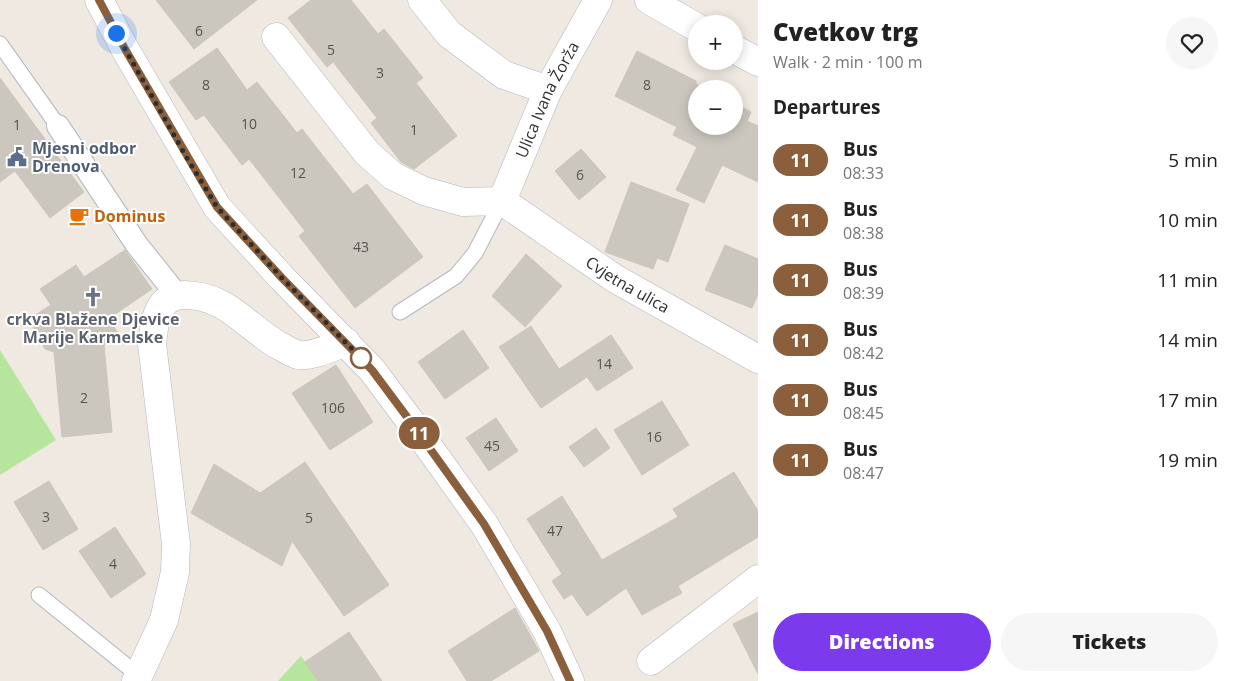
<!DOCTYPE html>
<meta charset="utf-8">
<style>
body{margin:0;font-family:"Open Sans",sans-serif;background:#f6f6f6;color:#222;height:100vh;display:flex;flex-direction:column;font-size:19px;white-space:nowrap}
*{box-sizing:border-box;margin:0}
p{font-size:16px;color:#767676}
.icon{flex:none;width:28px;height:28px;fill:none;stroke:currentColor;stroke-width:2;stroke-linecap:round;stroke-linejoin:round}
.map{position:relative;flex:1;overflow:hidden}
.panel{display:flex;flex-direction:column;background:#fff;width:475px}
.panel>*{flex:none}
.badge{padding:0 10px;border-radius:16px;font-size:18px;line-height:32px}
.fabs{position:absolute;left:688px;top:15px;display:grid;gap:10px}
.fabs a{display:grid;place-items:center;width:55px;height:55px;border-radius:50%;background:#fff;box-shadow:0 2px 12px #0003;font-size:25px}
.you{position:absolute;width:25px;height:25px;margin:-12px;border:4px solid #fff;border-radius:50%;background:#1a73e8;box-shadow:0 0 0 8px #1a73e833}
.map>.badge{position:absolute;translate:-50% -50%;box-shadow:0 0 0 2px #fff}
h2{padding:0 15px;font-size:19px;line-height:45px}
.round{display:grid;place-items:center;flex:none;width:52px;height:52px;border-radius:26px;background:#f6f6f6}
.headline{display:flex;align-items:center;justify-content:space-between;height:85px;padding:0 15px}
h1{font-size:24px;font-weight:800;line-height:38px}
.primary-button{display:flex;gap:10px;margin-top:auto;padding:10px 15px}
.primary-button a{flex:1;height:58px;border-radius:30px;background:#7c3aed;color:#fff;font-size:20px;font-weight:800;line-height:58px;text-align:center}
.primary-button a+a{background:#f6f6f6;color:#222}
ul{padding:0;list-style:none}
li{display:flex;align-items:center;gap:15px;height:60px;padding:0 15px}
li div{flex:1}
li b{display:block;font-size:19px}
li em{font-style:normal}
li .badge{min-width:55px;font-weight:700;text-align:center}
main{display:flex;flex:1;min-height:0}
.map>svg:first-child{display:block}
.green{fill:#b6e59e}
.building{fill:#cbc7bf;stroke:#cbc5ba}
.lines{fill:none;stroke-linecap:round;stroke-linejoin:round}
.service-casing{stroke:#b4b7c1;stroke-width:17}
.pedestrian-casing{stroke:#b4b7c1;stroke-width:24}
.minor-casing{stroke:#b4b7c1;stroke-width:29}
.secondary-casing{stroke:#b4b7c1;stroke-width:29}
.service{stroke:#fff;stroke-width:15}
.pedestrian{stroke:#fff;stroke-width:22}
.minor{stroke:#fff;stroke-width:28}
.secondary{stroke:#fff;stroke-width:28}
.line-casing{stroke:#fff;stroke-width:11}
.line{stroke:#8b5e3c;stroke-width:8}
.walk{stroke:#2e2e2e;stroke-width:5;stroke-dasharray:0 9}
.stop-dot{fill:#fff;stroke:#8b5e3c;stroke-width:2.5}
.labels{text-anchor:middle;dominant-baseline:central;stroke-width:4;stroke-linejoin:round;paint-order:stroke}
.number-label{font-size:14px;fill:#555452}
.street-label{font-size:16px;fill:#2e2e2e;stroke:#fff}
.service-label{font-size:16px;font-weight:bold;fill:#4e5e75;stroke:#fff;text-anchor:start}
.food-label{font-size:16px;font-weight:bold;fill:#c56008;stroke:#fff;text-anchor:start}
.worship-label{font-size:16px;font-weight:bold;fill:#5b616d;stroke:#fff}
</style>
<main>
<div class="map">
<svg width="758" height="681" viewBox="0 0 758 681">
<rect width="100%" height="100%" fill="#efe9e1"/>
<!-- green -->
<g class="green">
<path d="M0 350 56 440 0 475Z"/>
<path d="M301 656 318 681H278Z"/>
</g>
<!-- building -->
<g class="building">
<path d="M156 0H257L194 49Z"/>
<path d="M311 0H351L378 34 384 29 423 78 416 83 457 136 414 169 401 162 371 123 377 118 333 62 327 67 288 18Z"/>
<path d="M217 48 247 90 257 82 297 133 302 129 353 194 367 184 423 257 355 308 299 236 305 231 249 159 242 165 204 115 196 120 169 82Z"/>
<path d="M637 51 696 81V84L706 89H696V126H734V103L751 112 747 121 758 126V182L722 165 704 203 676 190 697 147 673 135 677 127 615 96Z"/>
<path d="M0 78 84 192 50 218 15 171 0 182Z"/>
<path d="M581 149 606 177 579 200 555 171Z"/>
<path d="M631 182 689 204 668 262 657 258 653 269 605 252Z"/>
<path d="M725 245 758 259V294L752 308 705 290Z"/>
<path d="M125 250 152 289 108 319 119 334 104 345 112 432 62 437 54 352 45 349 33 327 37 314 51 305 40 289 76 265 84 277Z"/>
<path d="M526 254 562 286 525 327 492 296Z"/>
<path d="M531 326 559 369 611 335 633 368 597 391 587 377 541 408 499 347Z"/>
<path d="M463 330 489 368 445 399 418 362Z"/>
<path d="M336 365 373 422 330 450 292 393Z"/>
<path d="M662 401 689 445 642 475 614 430Z"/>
<path d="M496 418 518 451 489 471 466 438Z"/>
<path d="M596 428 610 448 584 467 569 447Z"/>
<path d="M305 462 389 585 344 616 292 541 282 566 191 513 214 464 260 493Z"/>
<path d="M734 472 758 511V537L678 586 682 593 642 615 626 588 587 616 572 594 564 599 552 581 562 574 527 519 562 496 602 560 678 517 673 509Z"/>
<path d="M49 481 78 529 43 550 14 502Z"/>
<path d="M115 527 146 574 111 598 79 551Z"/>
<path d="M515 608 539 651 491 681H467L448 651Z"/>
<path d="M758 612V674L733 624Z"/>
<path d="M349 632 382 681H318L305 662Z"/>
</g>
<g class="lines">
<defs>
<g id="service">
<path d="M0 44 58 126"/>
<path d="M400 312 456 276 475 253 502 201"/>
<path d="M39 595 138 675"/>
</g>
<path id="pedestrian" d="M58 126 137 245 177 295"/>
<g id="minor">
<path d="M422 0 449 34 504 75 548 90"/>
<path d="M649 0 696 27"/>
<path d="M276 37 367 153 393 176 424 191 463 202 502 201"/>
<path d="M734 49 758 62"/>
<path id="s1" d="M502 201 614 278 758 359"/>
<path id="s2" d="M502 201 548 90 598 0"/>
<path d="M651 661 758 579"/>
<path d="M136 681 164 620 175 572 176 544 152 344C154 323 157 295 184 295 228 295 245 327 280 346 285 349 292 353 298 355 313 357 332 347 346 342"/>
</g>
<path id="secondary" d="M99 0 125 49 217 207 282 278 372 370 413 425 484 524 547 631 570 681"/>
</defs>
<!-- service casing -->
<use href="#service" class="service-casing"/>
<!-- pedestrian casing -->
<use href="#pedestrian" class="pedestrian-casing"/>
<!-- minor casing -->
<use href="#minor" class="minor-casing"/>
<!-- secondary casing -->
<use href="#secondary" class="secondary-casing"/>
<!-- service -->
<use href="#service" class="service"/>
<!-- pedestrian -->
<use href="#pedestrian" class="pedestrian"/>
<!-- minor -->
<use href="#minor" class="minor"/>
<!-- secondary -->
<use href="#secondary" class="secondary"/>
</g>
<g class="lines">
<defs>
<path id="line" d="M99 0 125 49 217 207 282 278 372 370 413 425 484 524 547 631 570 681"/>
</defs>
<!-- line casing -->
<use href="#line" class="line-casing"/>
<!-- line -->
<use href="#line" class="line"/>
<!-- walk -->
<path class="walk" d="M116 33 187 158 217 207 282 278 361 358"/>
</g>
<!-- icons -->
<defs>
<symbol id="civic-bare" viewBox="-9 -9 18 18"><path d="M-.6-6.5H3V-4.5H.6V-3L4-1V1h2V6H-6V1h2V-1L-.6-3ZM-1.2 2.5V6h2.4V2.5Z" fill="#5c6f8a" stroke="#fff" stroke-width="2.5" paint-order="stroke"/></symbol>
<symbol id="cafe-bare" viewBox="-9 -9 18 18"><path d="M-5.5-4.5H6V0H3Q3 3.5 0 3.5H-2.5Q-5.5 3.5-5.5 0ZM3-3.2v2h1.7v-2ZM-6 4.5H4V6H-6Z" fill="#e8710a" stroke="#fff" stroke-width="2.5" paint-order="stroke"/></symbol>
<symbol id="church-bare" viewBox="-9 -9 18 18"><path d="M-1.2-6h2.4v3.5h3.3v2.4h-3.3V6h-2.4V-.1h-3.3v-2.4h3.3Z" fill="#6b7280" stroke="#fff" stroke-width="2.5" paint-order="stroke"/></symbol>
</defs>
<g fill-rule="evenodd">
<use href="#civic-bare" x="3" y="143" width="28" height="28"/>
<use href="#cafe-bare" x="65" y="202" width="28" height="28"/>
<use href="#church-bare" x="79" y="283" width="28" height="28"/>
</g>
<!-- markers -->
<circle class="stop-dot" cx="361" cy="358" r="10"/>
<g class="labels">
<!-- number labels -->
<g class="number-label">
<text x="199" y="30">6</text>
<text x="331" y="49">5</text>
<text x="380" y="72">3</text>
<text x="206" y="84">8</text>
<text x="647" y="84">8</text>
<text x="249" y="123">10</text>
<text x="17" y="124">1</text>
<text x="414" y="129">1</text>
<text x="298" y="172">12</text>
<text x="580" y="174">6</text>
<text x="361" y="246">43</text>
<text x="604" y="363">14</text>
<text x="84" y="397">2</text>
<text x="333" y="407">106</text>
<text x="654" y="436">16</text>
<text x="492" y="445">45</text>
<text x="46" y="516">3</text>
<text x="309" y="517">5</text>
<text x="555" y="530">47</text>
<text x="113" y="563">4</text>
</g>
<!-- street labels -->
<g class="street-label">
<text stroke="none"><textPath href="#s2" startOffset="111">Ulica Ivana Žorža</textPath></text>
<text stroke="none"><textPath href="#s1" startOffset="151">Cvjetna ulica</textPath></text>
</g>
<!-- service labels -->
<g class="service-label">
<text x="32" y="148">Mjesni odbor<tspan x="32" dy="18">Drenova</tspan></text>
</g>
<!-- food labels -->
<g class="food-label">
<text x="94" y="216">Dominus</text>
</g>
<!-- worship labels -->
<g class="worship-label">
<text x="93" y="319">crkva Blažene Djevice<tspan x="93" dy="18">Marije Karmelske</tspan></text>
</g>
</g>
</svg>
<div class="fabs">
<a>+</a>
<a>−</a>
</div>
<div class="you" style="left:116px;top:33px"></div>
<b class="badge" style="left:419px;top:433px;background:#8b5e3c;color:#fff">11</b>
</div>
<section class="panel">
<div class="headline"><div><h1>Cvetkov trg</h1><p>Walk · 2 min · 100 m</p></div><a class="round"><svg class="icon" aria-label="heart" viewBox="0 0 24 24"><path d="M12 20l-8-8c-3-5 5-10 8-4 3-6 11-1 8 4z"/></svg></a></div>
<h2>Departures</h2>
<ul>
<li><span class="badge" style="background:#8b5e3c;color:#fff">11</span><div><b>Bus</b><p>08:33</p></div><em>5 min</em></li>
<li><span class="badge" style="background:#8b5e3c;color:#fff">11</span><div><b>Bus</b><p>08:38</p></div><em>10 min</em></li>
<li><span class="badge" style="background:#8b5e3c;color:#fff">11</span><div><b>Bus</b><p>08:39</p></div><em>11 min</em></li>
<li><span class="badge" style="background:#8b5e3c;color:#fff">11</span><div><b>Bus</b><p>08:42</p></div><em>14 min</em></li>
<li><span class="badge" style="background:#8b5e3c;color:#fff">11</span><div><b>Bus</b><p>08:45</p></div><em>17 min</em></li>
<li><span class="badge" style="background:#8b5e3c;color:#fff">11</span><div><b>Bus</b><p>08:47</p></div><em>19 min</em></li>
</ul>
<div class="primary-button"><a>Directions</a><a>Tickets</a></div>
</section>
</main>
